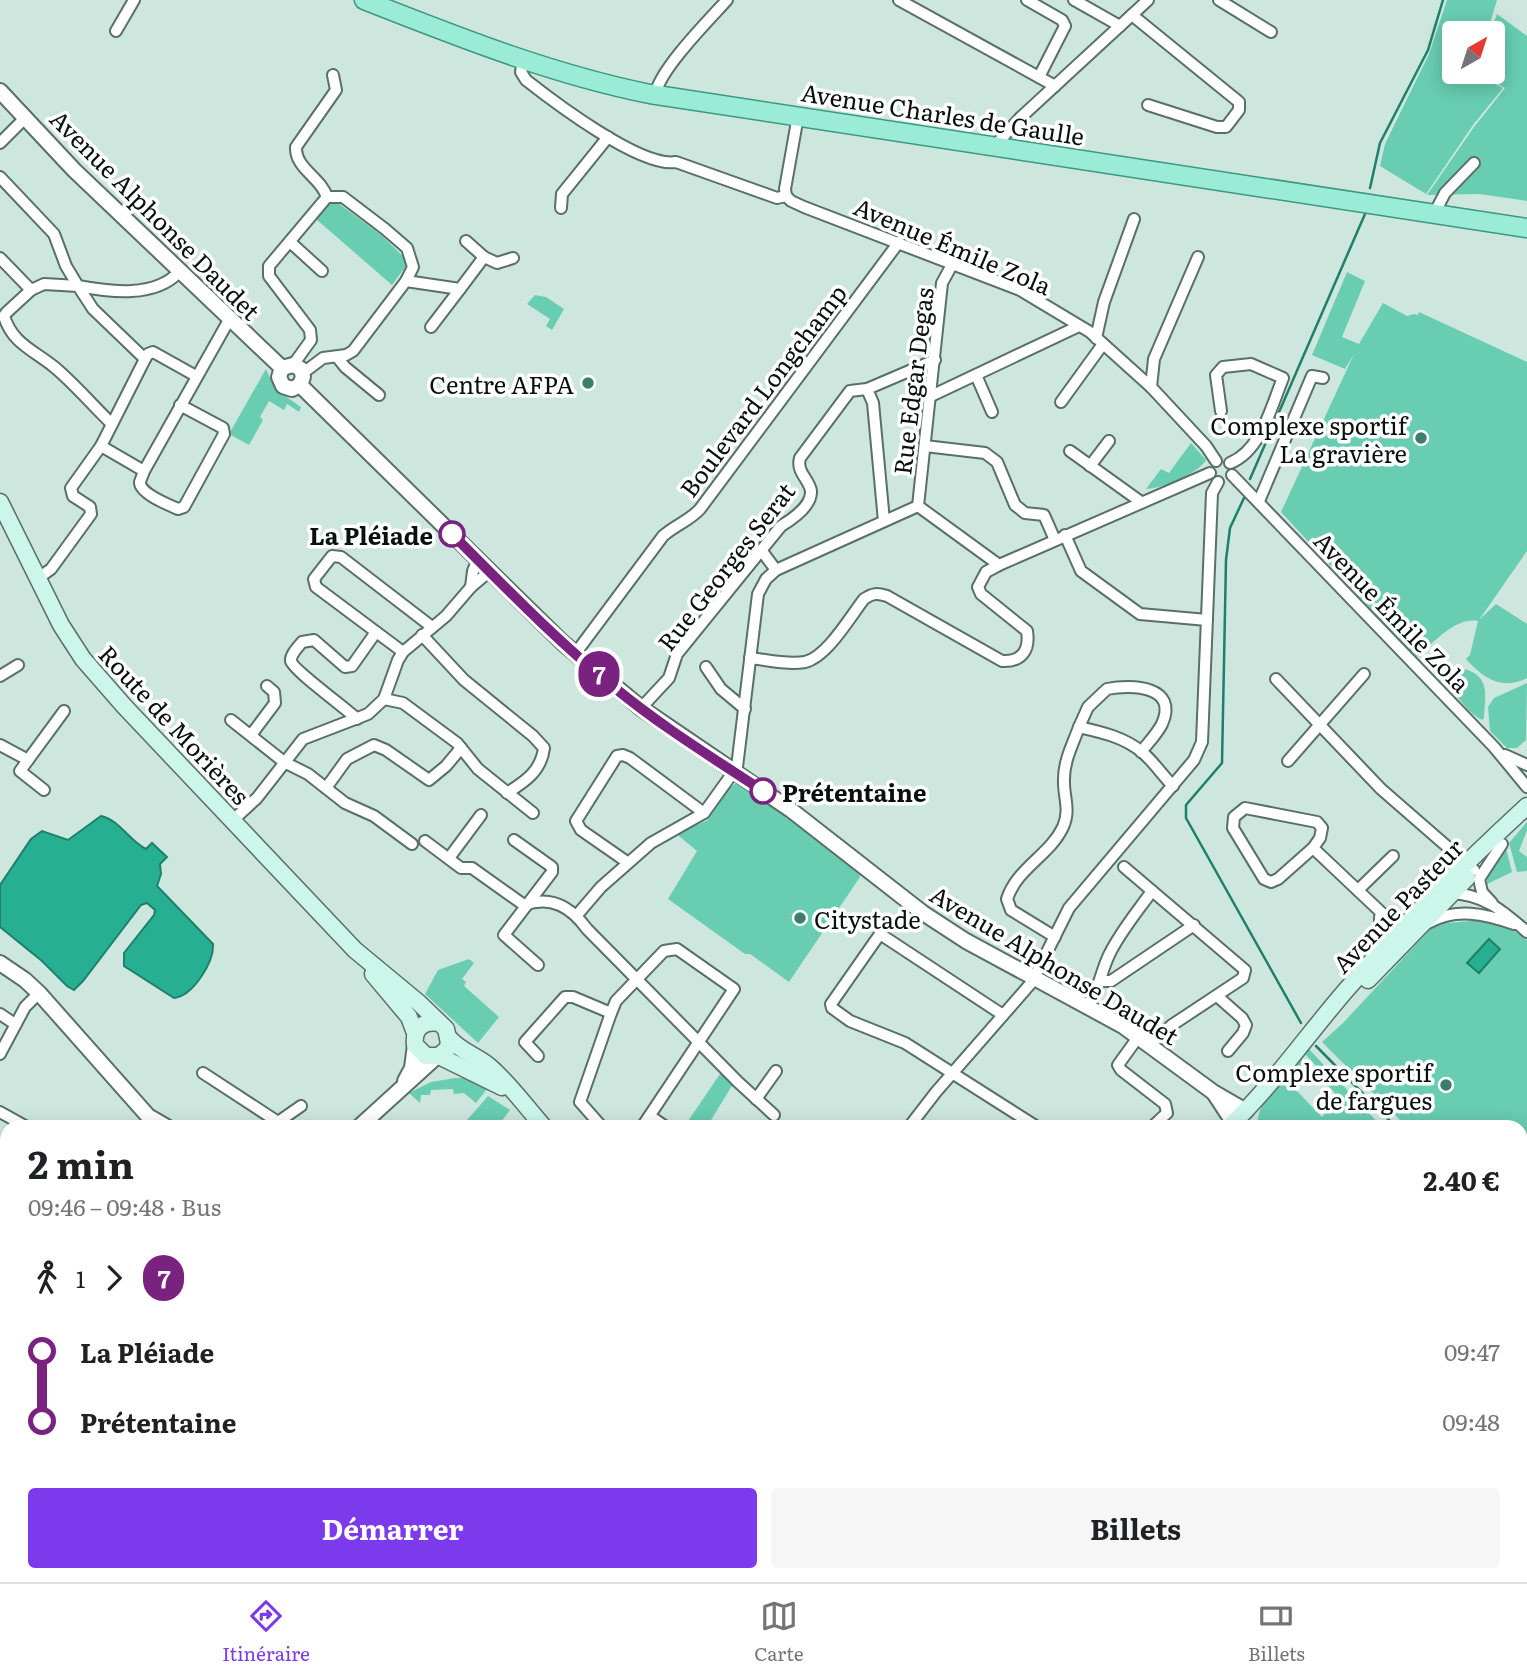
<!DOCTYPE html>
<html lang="fr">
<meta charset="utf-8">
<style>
body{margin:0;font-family:Literata,serif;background:#f6f6f6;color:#202124;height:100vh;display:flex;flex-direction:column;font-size:26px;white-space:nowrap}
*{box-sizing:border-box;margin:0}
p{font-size:23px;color:#757577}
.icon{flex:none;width:38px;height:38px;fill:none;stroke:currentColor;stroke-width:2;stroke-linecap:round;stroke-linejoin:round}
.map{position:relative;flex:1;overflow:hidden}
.details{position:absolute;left:0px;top:1120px;width:1528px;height:462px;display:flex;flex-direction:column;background:#fff;border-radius:21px 21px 0 0;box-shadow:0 4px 18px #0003}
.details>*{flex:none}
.badge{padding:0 14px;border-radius:23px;font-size:24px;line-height:46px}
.needle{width:46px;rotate:39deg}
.controls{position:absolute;left:1442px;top:21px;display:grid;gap:14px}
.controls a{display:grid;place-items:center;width:63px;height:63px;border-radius:7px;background:#fff;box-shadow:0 4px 18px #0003;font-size:35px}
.map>.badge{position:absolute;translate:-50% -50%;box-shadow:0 0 0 4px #fff}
.legs{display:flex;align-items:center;gap:10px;height:77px;padding:0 28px;font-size:23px}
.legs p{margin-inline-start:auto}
.head{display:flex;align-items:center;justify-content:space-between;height:119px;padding:0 28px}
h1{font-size:38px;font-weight:700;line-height:52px}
.action{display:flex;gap:14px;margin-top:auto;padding:14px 28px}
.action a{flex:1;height:80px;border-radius:7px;background:#7c3aed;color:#fff;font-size:28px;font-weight:700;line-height:80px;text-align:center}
.action a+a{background:#f6f6f6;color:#202124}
ul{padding:0 28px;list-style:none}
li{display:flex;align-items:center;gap:24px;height:70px;font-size:26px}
li i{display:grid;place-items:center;width:10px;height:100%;margin:0 9px;background:currentColor}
li i::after{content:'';width:18px;height:18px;margin:-9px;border:5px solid;border-radius:50%;background:#fff}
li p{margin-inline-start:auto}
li:first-child i{background:linear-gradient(#0000 50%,currentColor 0)}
li:last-child i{background:linear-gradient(currentColor 50%,#0000 0)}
.dock{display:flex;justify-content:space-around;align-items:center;height:98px;border-top:2px solid #e0e0e0;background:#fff;font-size:19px;color:#757577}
.dock a{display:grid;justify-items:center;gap:4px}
.dock .selected{color:#7c3aed}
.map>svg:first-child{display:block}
.green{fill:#68cdb1;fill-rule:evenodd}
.water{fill:#26af91;stroke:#1d806a;stroke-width:2}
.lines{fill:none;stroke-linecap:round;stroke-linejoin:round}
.stream{stroke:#1d806a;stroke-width:2.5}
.canal{stroke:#26af91;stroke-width:10}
.minor-casing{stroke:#596f68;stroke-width:14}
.tertiary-casing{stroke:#596f68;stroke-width:18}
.secondary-casing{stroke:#596f68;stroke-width:19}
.primary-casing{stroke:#3c9880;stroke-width:21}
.minor{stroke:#fff;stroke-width:10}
.tertiary{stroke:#fff;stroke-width:14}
.secondary{stroke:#cdf6eb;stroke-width:16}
.primary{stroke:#9aecd7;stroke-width:18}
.line-1-casing{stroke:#fff;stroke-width:16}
.line-1{stroke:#7a227f;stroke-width:10}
.poi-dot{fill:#3d7d6b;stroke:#fff;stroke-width:2.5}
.stop-1-dot{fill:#fff;stroke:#7a227f;stroke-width:3.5}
.labels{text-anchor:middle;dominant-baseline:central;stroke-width:7;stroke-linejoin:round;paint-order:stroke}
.street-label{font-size:24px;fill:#09110e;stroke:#fff}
.poi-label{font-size:24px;fill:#09110e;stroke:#fff;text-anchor:end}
.stop-label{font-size:24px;font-weight:bold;fill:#09110e;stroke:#fff;text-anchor:end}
</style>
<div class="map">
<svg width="1527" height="1582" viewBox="0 0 1527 1582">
<rect width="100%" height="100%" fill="#cee7de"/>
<!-- green -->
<g class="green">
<path d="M1447 0H1497L1487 33H1454V72H1471L1503 88 1473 125 1426 194 1380 166 1385 144 1429 54Z"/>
<path d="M1497 14 1527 36V201L1479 194 1427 195 1474 127 1505 88 1475 72H1493V33H1490Z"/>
<path d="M334 200 381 235 405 258V267L392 285 316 219 327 205Z"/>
<path d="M1347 272 1365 281 1342 337 1359 344 1383 303 1407 316 1414 314 1418 315 1419 312 1527 362V551L1479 620 1496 604 1527 624V678C1502 691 1483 678 1466 659L1470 655 1478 621C1455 617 1433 643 1416 658L1281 512 1354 354 1345 369 1312 355Z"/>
<path d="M535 295 546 297 564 309 552 330 546 326 550 319 527 304Z"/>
<path d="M266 369 275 389 301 407 299 412 287 404 284 410 269 401 260 417 263 420 249 445 229 434Z"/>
<path d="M1191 443 1206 460C1199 473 1161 489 1146 489L1161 469 1169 473Z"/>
<path d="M1465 669C1491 677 1485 696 1484 718L1482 720C1467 712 1453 693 1447 677L1453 672Z"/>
<path d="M1527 683 1526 740 1517 748H1507L1490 731 1488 707 1494 698Z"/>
<path d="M739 781 859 868 860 877 789 982 750 954H745L668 899 697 851 679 836 678 833 708 820 728 789Z"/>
<path d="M1527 822V830L1519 851 1527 857V871L1517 872 1509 843Z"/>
<path d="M1506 848 1512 872 1487 884V875Z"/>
<path d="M1482 920 1507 926 1527 940V1234L1521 1236V1127H1407L1322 1042 1343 1023 1435 924Z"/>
<path d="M469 959 474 963 462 979 466 982 464 986 499 1017 478 1043 425 994 438 970Z"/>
<path d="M1308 1048 1382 1127H1258C1254 1103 1285 1076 1299 1058L1325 1081 1326 1077 1305 1054ZM1305 1074 1317 1082H1325L1334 1092 1335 1101 1322 1117 1295 1089 1297 1082Z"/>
<path d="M722 1071 733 1084 708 1125 707 1127H684Z"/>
<path d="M455 1078H466L490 1085 476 1103 464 1093 454 1094 453 1089 431 1090 430 1095H421L420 1103 409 1093 431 1082Z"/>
<path d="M488 1096 510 1110 497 1127H461Z"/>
<path d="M201 1575 214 1581 220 1575H299L295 1582H202Z"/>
<path d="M855 1575H992L996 1582H853Z"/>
<path d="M998 1575H1040L1048 1582H1002Z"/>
</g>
<!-- water -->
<g class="water">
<path d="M101 816C120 820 129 841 146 849L152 843 167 857 160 864 161 874 157 886 213 944C214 962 193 996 174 998L124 966V953L154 915 155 910 147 903 141 905 83 981 74 990 67 986 42 961 0 927V885L31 839 42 831 68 840Z"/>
<path d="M1489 939 1500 949 1479 973 1467 963Z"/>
<path d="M891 1575H949L950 1582H895Z"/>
</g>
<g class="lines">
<!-- stream -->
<g class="stream">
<path d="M1370 188 1380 143 1428 50 1443 0"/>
<path d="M1250 479 1365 214"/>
<path d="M1244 498 1230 528 1226 560 1222 763 1186 805V818L1301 1023"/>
<path d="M1316 1046 1396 1127"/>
</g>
<!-- canal -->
<g class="canal">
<path d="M1521 1253 1527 1260"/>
<path d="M0 1262 7 1266"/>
</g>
<defs>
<g id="minor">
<path d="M899 0 1055 86"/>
<path d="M1027 0 1062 20 1065 26 1039 77"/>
<path d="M1074 0 1120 26"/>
<path d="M1219 0 1271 32"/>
<path d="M1132 15 1239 102V110L1226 127H1217L1148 105"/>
<path d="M116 31 134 0"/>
<path d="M523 60 521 72 526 80C554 102 641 168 676 162L777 198 786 196 791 201 804 207 1020 290 1090 332 1151 387 1206 446 1216 461"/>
<path d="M655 95C660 69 708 21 727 0"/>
<path d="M0 143 26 117"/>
<path d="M995 146 1020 118 1148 0"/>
<path d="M0 177 54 234 66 266 78 286C110 292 155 298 179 272"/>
<path d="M786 196 785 189 798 116"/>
<path d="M327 197H343L385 229 407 248 413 267 406 281"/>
<path d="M561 208 562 194 608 137"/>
<path d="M1435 212 1445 193 1474 163"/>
<path d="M466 241 484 257 497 263 513 258"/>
<path d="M290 242 322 271"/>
<path d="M0 258 31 290 44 284 78 286 93 309 145 359"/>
<path d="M31 290 6 313 4 316C12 343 33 350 53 366 74 383 92 405 112 424"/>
<path d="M431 327 460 289"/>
<path d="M1096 338 1104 302 1134 219"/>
<path d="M337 357 345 367 379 395"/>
<path d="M293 365 311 340 310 330 269 276V266L327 197C321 177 295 169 296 147L336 90 333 75"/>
<path d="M303 373 323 358 346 355 353 351 406 281 460 289 484 257"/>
<path d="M976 375 992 412"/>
<path d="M1151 387 1154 359 1198 257"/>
<path d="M867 389 873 403 884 521"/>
<path d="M931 396 1079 326"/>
<path d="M1061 402 1103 344"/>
<path d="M180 405 223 428 224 434 184 507 178 509C169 505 139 493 140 482 140 481 144 472 144 471L229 320"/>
<path d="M1221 411 1216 375 1223 367 1251 364 1283 378C1271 407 1261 451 1230 463"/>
<path d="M925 446 985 453 997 462 1015 505 1025 513 1044 515 1055 540"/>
<path d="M1070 451 1141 502"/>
<path d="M1090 466 1109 441"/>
<path d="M144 471 101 446 145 359 148 354 153 352 196 376"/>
<path d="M1232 475 1494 747 1527 787"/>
<path d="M1259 501 1312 376 1323 378"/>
<path d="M918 506 942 283 953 263"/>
<path d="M1065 535 1081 571 1140 614 1207 620"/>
<path d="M761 550 776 570"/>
<path d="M37 579 51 569 91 514 90 507 73 496 71 488 101 446"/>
<path d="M471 587 473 571 478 559"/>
<path d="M422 635 464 680 533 736 544 748C541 771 526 781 507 793"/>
<path d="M403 652 316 587 314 579 332 556 341 557 432 627"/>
<path d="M575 654 663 536C675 525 689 521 700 509L899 242"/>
<path d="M750 658C768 660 787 665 805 662 827 657 850 617 864 599 873 593 877 593 887 596L1002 661C1022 662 1030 650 1027 631L981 594 978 587 986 572 999 565"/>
<path d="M706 667 721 689 745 709"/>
<path d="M0 676 18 665"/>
<path d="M1276 679 1381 789 1474 870"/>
<path d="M384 699 403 703 457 743 478 769 533 813"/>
<path d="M641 708 669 678 677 654 781 526C791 520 812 506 811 491 809 479 796 472 800 458L850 391 867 389 935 360"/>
<path d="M357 719C347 709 293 670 291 661 290 655 298 647 302 642L314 640 345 667 352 666 376 632"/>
<path d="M231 720 284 762 308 774 345 803 374 816 412 844"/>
<path d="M1079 727 1088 707 1107 689C1132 684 1179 686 1162 724 1157 734 1148 743 1141 752"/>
<path d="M251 735 275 703 274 692 267 686"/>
<path d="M0 745 28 760 64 711"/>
<path d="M1505 755 1527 765"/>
<path d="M28 760 20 771 44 790"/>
<path d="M1288 761 1364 674"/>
<path d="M326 788 347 759 374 745 386 750 429 780 446 766 461 748"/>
<path d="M233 820 257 798 303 739 368 714 384 699 398 660 403 652 446 616 471 587 490 571"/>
<path d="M514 840 552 867V872L504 935 538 965"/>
<path d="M425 841 461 868H472L524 905C551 895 571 907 587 929L738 1082 774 1115"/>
<path d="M1313 848 1278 879 1271 882 1264 879 1233 828 1234 817 1245 808 1317 822 1322 828 1320 838 1313 848 1403 933"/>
<path d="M449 858 481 815"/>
<path d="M627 862 581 830 576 821 617 756 623 755 630 758 704 813"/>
<path d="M1124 867 1245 970 1243 978 1172 1025 1151 1044"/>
<path d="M1358 890 1393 856"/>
<path d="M1450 893C1484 894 1503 911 1527 932"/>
<path d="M1492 903 1482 892 1479 879 1502 844"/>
<path d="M1381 913C1377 925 1384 936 1394 943"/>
<path d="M577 915 601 887 651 843 704 813 737 767 758 594 766 579 776 570 918 506 999 565 1210 473"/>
<path d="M1428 923C1456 907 1485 914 1514 924"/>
<path d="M1055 937 1011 910 1007 899C1017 868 1050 855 1063 827 1071 809 1063 796 1064 779 1064 760 1073 744 1079 727 1101 732 1124 737 1142 752 1154 762 1162 775 1173 786"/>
<path d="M1102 981H1111L1194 925"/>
<path d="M1217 996 1242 1018 1246 1025 1243 1033 1228 1051"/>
<path d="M1089 1006C1099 988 1101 972 1109 955 1120 932 1137 912 1152 891"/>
<path d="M0 1014 15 1024"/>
<path d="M1003 1015 880 934 831 1004 832 1008 850 1021 905 1043 1037 1127"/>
<path d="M1139 1036 1118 1065 1121 1070 1165 1104 1167 1113 1152 1127"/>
<path d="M0 1054 25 1007 39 993"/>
<path d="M538 1056 525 1042 565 997H573L611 1013"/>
<path d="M203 1073 278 1122 301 1106"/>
<path d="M756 1099 776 1071"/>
<path d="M0 1112 27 1127"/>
<path d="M650 1116 666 1127"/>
<path d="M602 1127 580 1102 611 1013 616 1001 664 951 677 949 734 989 642 1127"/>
<path d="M909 1127 936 1092 1032 982 1069 908 1194 760 1202 742 1212 493 1218 482"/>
<path d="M0 1199 7 1203"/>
<path d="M0 1323 7 1326"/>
<path d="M1521 1410 1527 1417"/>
<path d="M0 1435 7 1439"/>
<path d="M1521 1556 1527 1557"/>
<path d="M1192 1575 1199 1582"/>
<path d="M42 1582 53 1575"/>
<path d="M1446 1582 1449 1575"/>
<path d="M1526 1582 1527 1572"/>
</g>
<g id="tertiary">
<path d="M0 91 74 170 282 368"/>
<path d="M282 368 279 377 283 386 292 389 300 385"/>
<path d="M282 368 293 365 301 369 303 377 300 385"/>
<path d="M300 385 563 643 641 708 791 810 923 913 966 941 1123 1026 1213 1092 1246 1111"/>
<path d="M0 963 25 980 39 993 148 1116 167 1127"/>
<path d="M405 1081 412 1068 415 1045"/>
<path d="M1214 1093 1233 1122"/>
<path d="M359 1127 436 1057"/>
</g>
<g id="secondary">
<path d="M0 502 61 625 83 659 124 706 355 950 419 1003 446 1029 449 1043 447 1049 439 1056H426L415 1045C413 1029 423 1020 439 1023"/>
<path d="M373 974 409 1017 415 1033"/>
<path d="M1368 980 1467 878"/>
<path d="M449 1038C461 1052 476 1055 489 1066 510 1084 526 1107 544 1127"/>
<path d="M439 1056 502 1087"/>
<path d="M1229 1127C1273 1085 1307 1035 1347 989 1403 925 1464 864 1527 806"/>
<path d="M734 1575 758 1582"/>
<path d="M1148 1575 1182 1582"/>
<path d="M1057 1577 1078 1582 1120 1575"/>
<path d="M640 1582 657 1575"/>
<path d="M685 1582H695"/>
<path d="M717 1582 727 1575"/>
<path d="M830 1582 837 1575"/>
</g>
<path id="primary" d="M364 0C458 37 551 74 650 94L1527 228"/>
</defs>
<!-- minor casing -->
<use href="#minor" class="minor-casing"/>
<!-- tertiary casing -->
<use href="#tertiary" class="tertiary-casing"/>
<!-- secondary casing -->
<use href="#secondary" class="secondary-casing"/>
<!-- primary casing -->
<use href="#primary" class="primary-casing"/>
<!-- minor -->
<use href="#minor" class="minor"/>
<!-- tertiary -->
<use href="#tertiary" class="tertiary"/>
<!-- secondary -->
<use href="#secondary" class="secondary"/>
<!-- primary -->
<use href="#primary" class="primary"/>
</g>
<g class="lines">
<defs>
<path id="line-1" d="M452 534C505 587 557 641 615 688 661 726 713 758 763 791"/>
</defs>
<!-- line-1 casing -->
<use href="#line-1" class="line-1-casing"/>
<!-- line-1 -->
<use href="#line-1" class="line-1"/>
</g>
<!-- markers -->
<g class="poi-dot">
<circle cx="588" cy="383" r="7"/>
<circle cx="1421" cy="438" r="7"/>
<circle cx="800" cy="918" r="7"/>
<circle cx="1446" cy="1085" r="7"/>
</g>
<g class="stop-1-dot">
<circle cx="452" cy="534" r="12"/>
<circle cx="763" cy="791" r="12"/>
</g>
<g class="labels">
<!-- street labels -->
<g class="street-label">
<text transform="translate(943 113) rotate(9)">Avenue Charles de Gaulle</text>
<text transform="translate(156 214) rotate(45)">Avenue Alphonse Daudet</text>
<text transform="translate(953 245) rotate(23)">Avenue Émile Zola</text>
<text transform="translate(912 381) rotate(-83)">Rue Edgar Degas</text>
<text transform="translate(762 390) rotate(-53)">Boulevard Longchamp</text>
<text transform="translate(725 566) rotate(-52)">Rue Georges Serat</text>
<text transform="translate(1393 611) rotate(46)">Avenue Émile Zola</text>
<text transform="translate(175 724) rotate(47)">Route de Morières</text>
<text transform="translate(1397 905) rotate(-46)">Avenue Pasteur</text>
<text transform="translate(1055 964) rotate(31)">Avenue Alphonse Daudet</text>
</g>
<!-- poi labels -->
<g class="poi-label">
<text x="574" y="383">Centre AFPA</text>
<text x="1407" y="424">Complexe sportif<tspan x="1407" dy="28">La gravière</tspan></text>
<text x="814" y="918" text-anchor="start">Citystade</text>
<text x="1432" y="1071">Complexe sportif<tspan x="1432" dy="28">de fargues</tspan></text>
</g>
<!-- stop labels -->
<g class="stop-label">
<text x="433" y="534">La Pléiade</text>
<text x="782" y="791" text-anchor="start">Prétentaine</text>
</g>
</g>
</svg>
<div class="controls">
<a><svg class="needle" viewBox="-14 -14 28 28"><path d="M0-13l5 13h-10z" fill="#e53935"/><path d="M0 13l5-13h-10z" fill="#757577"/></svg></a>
</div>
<b class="badge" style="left:599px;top:674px;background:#7a227f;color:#fff">7</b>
<section class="details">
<div class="head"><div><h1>2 min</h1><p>09:46 – 09:48 · Bus</p></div><b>2.40 €</b></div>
<div class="legs"><svg class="icon" aria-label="walk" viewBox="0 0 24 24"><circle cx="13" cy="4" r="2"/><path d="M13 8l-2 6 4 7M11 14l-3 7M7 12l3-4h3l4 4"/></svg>1<svg class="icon" aria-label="forward" viewBox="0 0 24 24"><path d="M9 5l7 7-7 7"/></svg><b class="badge" style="background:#7a227f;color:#fff">7</b></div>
<ul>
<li><i style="color:#7a227f"></i><b>La Pléiade</b><p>09:47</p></li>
<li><i style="color:#7a227f"></i><b>Prétentaine</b><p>09:48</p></li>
</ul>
<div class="action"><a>Démarrer</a><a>Billets</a></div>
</section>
</div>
<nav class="dock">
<a class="selected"><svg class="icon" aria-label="directions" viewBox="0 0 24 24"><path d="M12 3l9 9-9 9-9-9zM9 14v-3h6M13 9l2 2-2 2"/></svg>Itinéraire</a>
<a><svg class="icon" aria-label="map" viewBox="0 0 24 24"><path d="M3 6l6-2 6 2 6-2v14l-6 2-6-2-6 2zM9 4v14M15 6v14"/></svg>Carte</a>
<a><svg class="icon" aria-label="tickets" viewBox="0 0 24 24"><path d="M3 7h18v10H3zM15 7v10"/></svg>Billets</a>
</nav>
